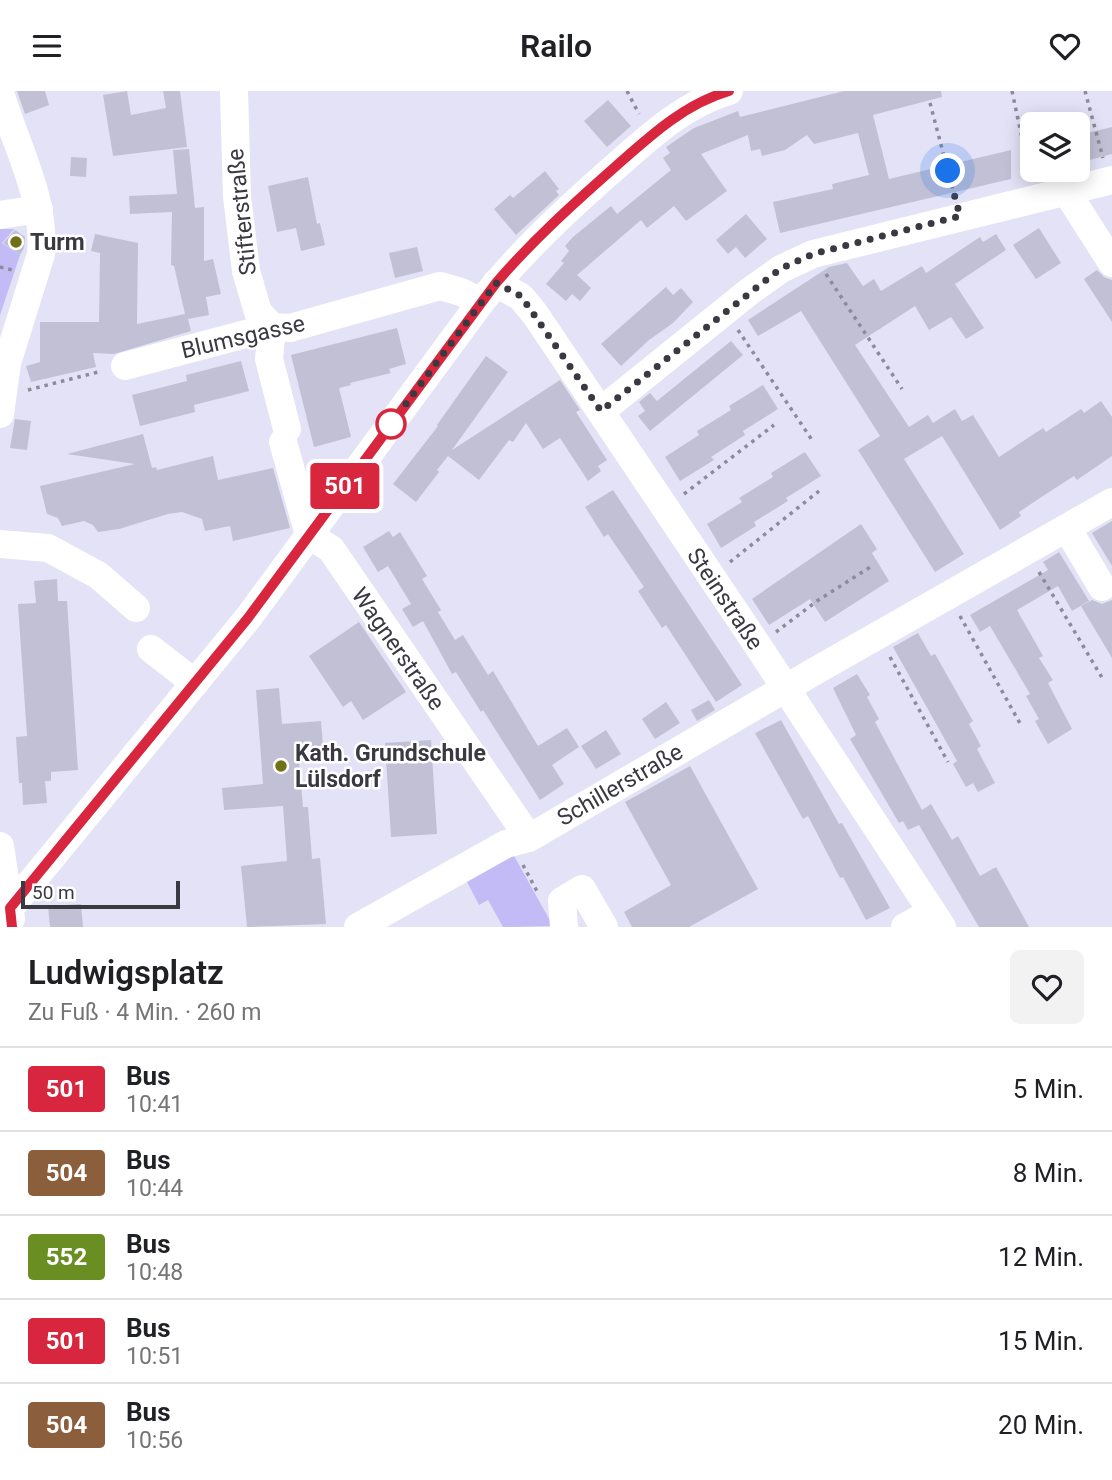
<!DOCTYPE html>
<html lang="de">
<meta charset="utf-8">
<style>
body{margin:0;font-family:Roboto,sans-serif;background:#f2f2f2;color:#202124;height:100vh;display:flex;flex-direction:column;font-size:26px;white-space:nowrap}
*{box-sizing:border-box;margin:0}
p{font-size:23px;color:#757577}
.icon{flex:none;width:38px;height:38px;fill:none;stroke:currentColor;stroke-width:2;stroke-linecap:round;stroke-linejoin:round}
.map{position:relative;height:836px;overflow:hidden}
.panel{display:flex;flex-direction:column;background:#fff;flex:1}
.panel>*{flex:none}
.badge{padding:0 14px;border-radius:5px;font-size:24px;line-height:46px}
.fabs{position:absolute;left:1020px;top:21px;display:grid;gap:14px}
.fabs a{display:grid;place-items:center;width:70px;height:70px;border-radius:10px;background:#fff;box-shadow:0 4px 18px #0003;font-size:35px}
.scale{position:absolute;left:21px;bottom:18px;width:159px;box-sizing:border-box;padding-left:7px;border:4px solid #3a3941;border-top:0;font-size:19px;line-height:24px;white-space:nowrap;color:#3a3941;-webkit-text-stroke:5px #fff;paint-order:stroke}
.you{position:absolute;width:35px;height:35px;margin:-18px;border:5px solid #fff;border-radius:50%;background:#1a73e8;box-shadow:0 0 0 10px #1a73e833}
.map>.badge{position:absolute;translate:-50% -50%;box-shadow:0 0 0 4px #fff}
.round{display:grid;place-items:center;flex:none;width:74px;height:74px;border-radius:10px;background:#f2f2f2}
.head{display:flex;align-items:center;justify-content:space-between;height:119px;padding:0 28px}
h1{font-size:33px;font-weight:600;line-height:52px}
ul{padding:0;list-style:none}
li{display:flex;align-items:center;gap:21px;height:84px;padding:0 28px;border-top:2px solid #e0e0e0}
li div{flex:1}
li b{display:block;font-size:26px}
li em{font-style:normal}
li .badge{min-width:77px;font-weight:700;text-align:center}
header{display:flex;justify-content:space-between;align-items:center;height:91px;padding:0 28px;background:#fff;font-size:32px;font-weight:600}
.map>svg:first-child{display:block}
.green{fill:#c2bbf6}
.building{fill:#c2c0d5}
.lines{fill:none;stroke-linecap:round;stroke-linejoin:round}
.path{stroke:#8d8b9a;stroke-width:3.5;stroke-dasharray:3.5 5;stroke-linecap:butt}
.minor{stroke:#fff;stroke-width:28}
.line-casing{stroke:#fff;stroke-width:16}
.line{stroke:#d7263d;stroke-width:10}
.walk{stroke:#3a3941;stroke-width:7;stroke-dasharray:0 12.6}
.poi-dot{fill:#707116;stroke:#fff;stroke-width:2.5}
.stop-dot{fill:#fff;stroke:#d7263d;stroke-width:3.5}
.labels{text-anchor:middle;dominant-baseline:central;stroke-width:5;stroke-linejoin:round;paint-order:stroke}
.street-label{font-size:23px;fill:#3a3941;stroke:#fff}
.poi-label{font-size:23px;font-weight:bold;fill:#3a3941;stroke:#fff;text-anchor:start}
</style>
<header><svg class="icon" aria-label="menu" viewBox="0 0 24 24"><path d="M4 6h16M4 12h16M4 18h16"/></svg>Railo<svg class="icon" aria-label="heart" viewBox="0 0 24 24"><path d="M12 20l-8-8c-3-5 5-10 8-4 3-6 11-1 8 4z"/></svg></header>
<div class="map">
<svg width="1112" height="836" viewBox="0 0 1112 836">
<rect width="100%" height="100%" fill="#e4e2f7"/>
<!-- green -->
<g class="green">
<path d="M0 138H14L2 152 20 164 0 224Z"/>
<path d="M513 763 553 835 503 836 488 809 479 814 466 789Z"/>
</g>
<!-- building -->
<g class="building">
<path d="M17 0H45L49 14 25 23Z"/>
<path d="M127 0 131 24 166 17 163 0H180L187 56 113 65 103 4Z"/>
<path d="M844 0H941L942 6 873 24 889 88 1011 59V88L780 142 773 111 833 98 832 93 869 84 858 42 814 53 807 44 785 59 762 65 760 58 751 60 748 44 701 63 727 100 686 130 674 115 647 137 641 129 577 184 591 197 580 210 572 203 566 210 546 193 564 172 561 170 569 160 565 155 573 146 611 115 617 123 671 79 663 67 670 62 666 56 694 37 738 20 740 26Z"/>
<path d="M608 9 631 35 607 56 584 30Z"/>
<path d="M1112 36V63L1078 72V44Z"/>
<path d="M189 58 195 117 204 116V170L213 168 221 203 206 206 209 224 188 228 191 240 114 263 93 262 96 276 31 291 26 275 40 271V231H99L100 162 91 160 95 143 138 152 137 233 185 223 174 175 171 174 172 121 130 123 129 105 177 103 173 59Z"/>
<path d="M71 66 87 67 86 86 70 85Z"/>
<path d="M545 80 559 98 556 100 559 104 516 144 494 118 510 104 513 107Z"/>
<path d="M308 86 317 133 320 132 325 154 301 160 296 137 277 141 268 95Z"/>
<path d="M746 123 767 148 745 167 736 156 728 163 716 149Z"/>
<path d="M1039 137 1061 172 1036 188 1013 154Z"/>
<path d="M15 139 25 146 24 157 20 164 3 152Z"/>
<path d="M996 143 1006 159 955 193 984 237 966 248 951 226 929 239 915 215 855 254 909 336 928 324 933 332 955 318 962 330 973 324 999 366 1043 337 1046 341 1081 318 1084 322 1101 310 1112 326V365L1077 389 1074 385 1046 403 1019 421 1021 425 1000 439 942 345 904 368 964 463 935 481 858 359 880 345 801 220 758 245 748 229 829 176 847 172 863 195 874 188 881 200 922 175 926 182 980 146 983 151Z"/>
<path d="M417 156 423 180 395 187 389 162Z"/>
<path d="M1097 179 1104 186 1112 189V231L1084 188Z"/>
<path d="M666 196 673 204 681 197 693 211 673 232 649 249 621 275 601 253Z"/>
<path d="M397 237 406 273 389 278 391 282 350 292 351 294 339 297 351 346 314 356 291 264Z"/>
<path d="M731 250 743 264 650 340 638 325 645 320 639 311 650 302 657 310Z"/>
<path d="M486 265 508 281 452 359 560 289 580 319 576 321 607 369 598 375 601 380 588 390 560 347 543 358 526 332 513 351 509 349 479 389 448 365 437 379 439 381 416 411 393 393 438 335 437 334Z"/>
<path d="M241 270 249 300 194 314 195 321 140 335 132 304 187 290 186 284Z"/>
<path d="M763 294 778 318 743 340 745 344 711 366 714 369 680 390 665 366 699 344 697 340 731 319 729 315Z"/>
<path d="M15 328 31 330 27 359 10 357Z"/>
<path d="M143 343 152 377 156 376 157 379 213 365 218 389 273 377 290 437 233 450 230 435 205 440 202 428 182 421 168 423 119 438 98 441 93 434 84 430 62 435 58 427 47 423 40 395 135 373 67 363Z"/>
<path d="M805 361 821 385 786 407 788 410 754 431 756 435 721 457 707 433 742 411 739 407 773 386 771 382Z"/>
<path d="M613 399 742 594 716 611 666 534 662 537 638 500 644 496 608 443 604 446 585 416Z"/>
<path d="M1112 430V475L1092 442Z"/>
<path d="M861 433 877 458 872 462 889 490 825 531 810 508 769 534 752 508Z"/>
<path d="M389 440 393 446 400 441 427 485 422 488 441 519 438 521 455 549 463 544 488 584 493 580 538 655 567 637 579 656 552 674 564 693 540 709 483 619 481 621 456 581 452 583 423 530 413 536 402 518 411 513 388 475 378 481 363 456Z"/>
<path d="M1059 461 1089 510 1072 520 1058 495 1017 519 1043 565 1039 567 1053 589 1048 592 1072 638 1048 653 1035 630 1039 628 1026 605 1030 603 990 535 980 541 970 524 1048 479 1043 471Z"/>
<path d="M57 488 58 510H67L78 679 51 681V690H45L47 712 23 714 22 692H19L16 646 27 645 18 513 36 512 34 490Z"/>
<path d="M1092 509 1102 513 1112 509V567L1081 515Z"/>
<path d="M359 531 406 601 363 629 351 610 343 616 309 565Z"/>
<path d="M918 542 931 565 935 563 973 630 969 633 981 655 977 658 995 692 978 701 973 692 966 696 953 673 957 670 893 556Z"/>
<path d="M857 583 870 604 867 606 879 628 875 631 922 719 931 713 952 749 958 745 980 785 996 776 1029 836H979L919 734 908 739 903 730 899 732 850 648 856 644 833 597Z"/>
<path d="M279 597 282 633 321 630 323 655 298 657 303 716H308L312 768 320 767 326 833 247 836 241 775 287 770 283 715 224 719 222 697 263 693 256 599Z"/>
<path d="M709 609 715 619 697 630 691 619Z"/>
<path d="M666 611 680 632 655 648 642 628Z"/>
<path d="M781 629 839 733 842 732 890 817 866 829 843 786 840 787 808 725 803 728 755 642Z"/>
<path d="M606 639 621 663 596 678 581 655Z"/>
<path d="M431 649 437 743 391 746 385 652Z"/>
<path d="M690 675 758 798 689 836H632L624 821 671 794 625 711Z"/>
<path d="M81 813 83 836H50L48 815Z"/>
</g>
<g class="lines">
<!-- path -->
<g class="path">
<path d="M627 0 639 23"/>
<path d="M1012 0 1030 85"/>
<path d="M1085 0 1103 67"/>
<path d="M930 12 954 103"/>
<path d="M0 176 12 179"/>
<path d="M826 183 902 298"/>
<path d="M738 239 812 349"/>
<path d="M28 299 102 280"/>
<path d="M684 403 774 334"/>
<path d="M730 471 819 400"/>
<path d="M1039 481 1104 590"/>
<path d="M960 525 1022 636"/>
<path d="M776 541 817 510 872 475"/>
<path d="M890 566 948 671"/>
<path d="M523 774 539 804"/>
</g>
<!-- minor -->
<g class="minor">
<path d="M234 0 237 105 246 180 258 221 272 236"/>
<path d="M0 1C15 54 46 106 41 163L7 272 0 323"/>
<path d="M1066 100 1112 172"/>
<path d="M0 124 39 118"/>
<path d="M496 192 521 206 535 223 758 555 942 836"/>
<path d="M272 236 269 268 287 338"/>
<path d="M125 275 272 236 290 237 440 195 461 201 481 211"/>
<path d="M601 320 750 200 781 178 813 163 1112 89"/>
<path d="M283 351 309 444 331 458 529 747"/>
<path d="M1067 437 1102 496"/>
<path d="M0 453 48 457 98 484 136 517"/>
<path d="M151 558 195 592"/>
<path d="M0 755 11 828"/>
<path d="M10 817 248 527 481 211C521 161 566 119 614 77 649 46 684 13 729 0"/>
<path d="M358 836 506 753 529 747 817 579 1112 411"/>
<path d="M564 836 562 810 582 798 604 836"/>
<path d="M905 836 932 821"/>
</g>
</g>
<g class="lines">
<defs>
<path id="line" d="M12 836 10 817 248 527 496 192C532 150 573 113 615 76 649 46 684 13 729 0"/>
</defs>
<!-- line casing -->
<use href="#line" class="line-casing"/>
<!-- line -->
<use href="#line" class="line"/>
<!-- walk -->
<path class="walk" d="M391 333 496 192 521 205 601 320 780 178 813 163 960 125 948 80"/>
</g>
<!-- markers -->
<g class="poi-dot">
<circle cx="16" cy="151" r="7"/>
<circle cx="281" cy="675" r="7"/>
</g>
<circle class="stop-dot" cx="391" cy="333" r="14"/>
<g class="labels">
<!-- street labels -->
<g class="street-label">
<text transform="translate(242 121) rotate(-96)">Stifterstraße</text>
<text transform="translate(243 246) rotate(-13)">Blumsgasse</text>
<text transform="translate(725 508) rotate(56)">Steinstraße</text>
<text transform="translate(398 558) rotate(55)">Wagnerstraße</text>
<text transform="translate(620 694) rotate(-30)">Schillerstraße</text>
</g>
<!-- poi labels -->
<g class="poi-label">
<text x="30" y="151">Turm</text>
<text x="295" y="662">Kath. Grundschule<tspan x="295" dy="26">Lülsdorf</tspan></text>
</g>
</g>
</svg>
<div class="fabs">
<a><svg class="icon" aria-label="layers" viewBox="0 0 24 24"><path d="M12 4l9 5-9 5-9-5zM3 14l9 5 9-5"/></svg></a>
</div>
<div class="scale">50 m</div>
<div class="you" style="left:948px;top:80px"></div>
<b class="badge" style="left:345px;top:395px;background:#d7263d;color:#fff">501</b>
</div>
<section class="panel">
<div class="head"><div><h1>Ludwigsplatz</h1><p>Zu Fuß · 4 Min. · 260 m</p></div><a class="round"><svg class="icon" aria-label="heart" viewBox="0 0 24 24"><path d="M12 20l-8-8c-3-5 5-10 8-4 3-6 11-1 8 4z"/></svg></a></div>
<ul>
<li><span class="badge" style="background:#d7263d;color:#fff">501</span><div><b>Bus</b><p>10:41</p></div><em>5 Min.</em></li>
<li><span class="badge" style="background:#8b5e3c;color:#fff">504</span><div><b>Bus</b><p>10:44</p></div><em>8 Min.</em></li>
<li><span class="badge" style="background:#6b8e23;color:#fff">552</span><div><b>Bus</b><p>10:48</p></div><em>12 Min.</em></li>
<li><span class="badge" style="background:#d7263d;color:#fff">501</span><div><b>Bus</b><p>10:51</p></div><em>15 Min.</em></li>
<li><span class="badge" style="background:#8b5e3c;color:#fff">504</span><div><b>Bus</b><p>10:56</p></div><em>20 Min.</em></li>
</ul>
</section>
